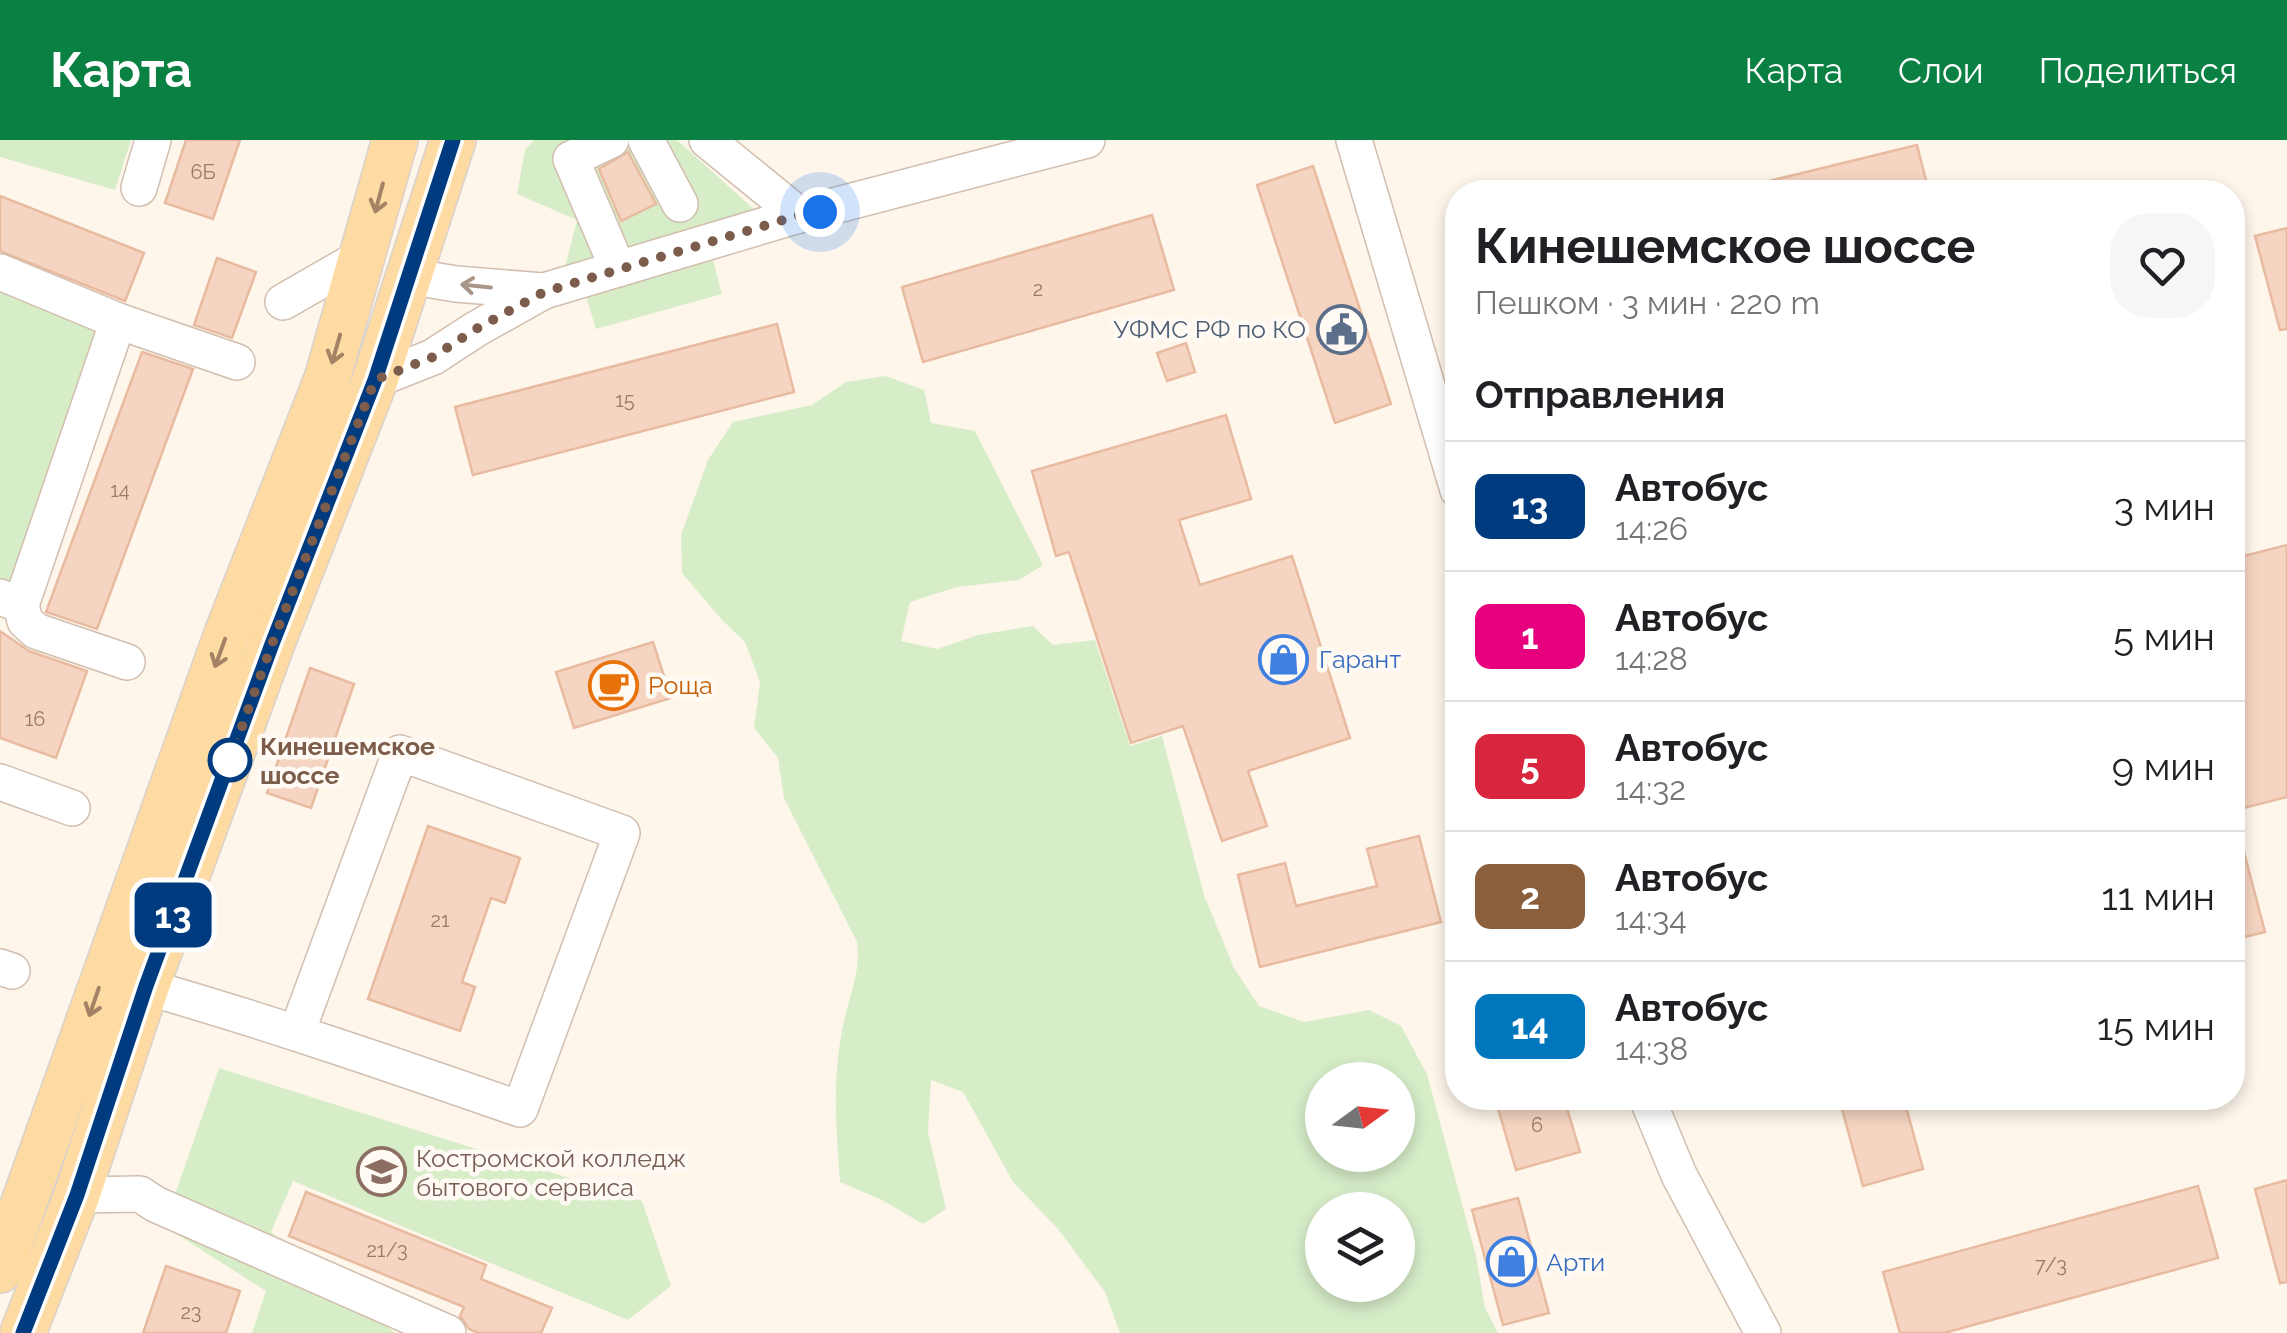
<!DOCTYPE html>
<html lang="ru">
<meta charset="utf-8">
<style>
body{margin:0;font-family:Raleway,sans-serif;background:#f6f6f6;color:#202124;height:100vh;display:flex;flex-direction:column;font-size:38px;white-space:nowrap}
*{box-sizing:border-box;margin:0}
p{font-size:32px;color:#757577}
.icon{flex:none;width:55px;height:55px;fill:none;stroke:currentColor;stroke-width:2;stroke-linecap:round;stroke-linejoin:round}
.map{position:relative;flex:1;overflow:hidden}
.details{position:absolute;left:1445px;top:40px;width:800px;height:930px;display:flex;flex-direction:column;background:#fff;border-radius:40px;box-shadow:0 5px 15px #0003}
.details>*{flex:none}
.badge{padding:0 20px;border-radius:15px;font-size:35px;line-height:65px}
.needle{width:65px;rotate:75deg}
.buttons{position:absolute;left:1305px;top:922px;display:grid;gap:20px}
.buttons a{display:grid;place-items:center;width:110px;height:110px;border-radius:50%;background:#fff;box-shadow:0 5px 15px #0003;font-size:50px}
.you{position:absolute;width:50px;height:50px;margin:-25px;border:8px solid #fff;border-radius:50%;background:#1a73e8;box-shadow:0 0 0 15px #1a73e833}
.map>.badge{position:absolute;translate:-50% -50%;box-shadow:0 0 0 5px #fff}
h2{padding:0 30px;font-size:38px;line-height:90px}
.round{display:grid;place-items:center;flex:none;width:105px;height:105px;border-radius:40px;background:#f6f6f6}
.head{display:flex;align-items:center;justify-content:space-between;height:170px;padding:0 30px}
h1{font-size:48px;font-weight:700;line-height:75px}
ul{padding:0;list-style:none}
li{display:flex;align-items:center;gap:30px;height:130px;padding:0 30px;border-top:2px solid #e0e0e0}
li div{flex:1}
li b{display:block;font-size:38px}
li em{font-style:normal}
li .badge{min-width:110px;font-weight:700;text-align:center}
header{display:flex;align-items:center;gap:60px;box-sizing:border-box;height:140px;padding:0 50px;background:#0b8043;color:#fff}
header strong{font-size:48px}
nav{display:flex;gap:55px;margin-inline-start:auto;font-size:35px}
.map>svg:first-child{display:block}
.green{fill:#d7edc8;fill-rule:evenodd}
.building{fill:#f5d5c1;stroke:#e8bba1;stroke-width:2.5}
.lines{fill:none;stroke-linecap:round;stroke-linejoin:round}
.minor-casing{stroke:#d2beaf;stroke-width:38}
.major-casing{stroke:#dad1cd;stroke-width:48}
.minor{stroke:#fff;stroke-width:35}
.major{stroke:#fedba2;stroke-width:45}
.oneway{stroke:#a38265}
.oneway2{stroke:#aa958a}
.line-casing{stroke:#fff;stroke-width:22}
.line{stroke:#003b80;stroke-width:15}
.walk{stroke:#7c5c4b;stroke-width:10;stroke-dasharray:0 18}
.stop-dot{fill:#fff;stroke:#003b80;stroke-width:5}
.labels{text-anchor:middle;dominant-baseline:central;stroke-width:9;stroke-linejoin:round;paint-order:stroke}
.number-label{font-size:20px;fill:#9a7a68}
.service-label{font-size:25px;fill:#4e5e75;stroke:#fffaf3;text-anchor:end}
.shop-label{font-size:25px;fill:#366cbe;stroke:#fffaf3;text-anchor:start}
.food-label{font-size:25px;fill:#c56008;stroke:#fffaf3;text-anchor:start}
.stop-label{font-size:25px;font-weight:bold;fill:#7c5c4b;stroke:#fffaf3;text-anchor:start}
.education-label{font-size:25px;fill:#785e54;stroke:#fffaf3;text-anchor:start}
</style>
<header>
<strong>Карта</strong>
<nav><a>Карта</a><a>Слои</a><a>Поделиться</a></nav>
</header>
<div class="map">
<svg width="2287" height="1193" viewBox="0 0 2287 1193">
<rect width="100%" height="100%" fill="#fef6eb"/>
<!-- green -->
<g class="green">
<path d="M0 0H131L115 50 0 17Z"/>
<path d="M534 0H677L757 72 563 135 577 80 517 54 525 10Z"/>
<path d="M713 120 722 154 596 189 586 156Z"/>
<path d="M0 149 98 190 9 442 0 439Z"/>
<path d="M886 236 924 250 931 283 975 291 1043 425 1019 440 957 447 910 462 901 501 937 509 978 495 1033 486 1053 505 1095 500 1130 606 1162 596 1204 755 1234 828 1259 866 1304 882 1369 870 1401 886 1427 934 1476 1116 1485 1168 1498 1193H1120L1105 1152 1058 1089 1013 1042 963 952 931 940 928 992 946 1069 923 1084 882 1060 840 1042C836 989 832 938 843 886 849 855 861 834 857 802L784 658 778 618 754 588 760 542 745 502 722 480 682 433 681 395 708 320 733 282 812 265 846 242ZM1322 940H1398V1015H1322ZM1322 1070H1398V1145H1322Z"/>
<path d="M219 928 642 1061 671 1146 628 1180 293 1041 271 1092 395 1193H252L266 1151 164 1086Z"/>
</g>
<!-- building -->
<g class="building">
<path d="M186 0H240L213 79 165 63Z"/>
<path d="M1917 5 1929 52H1758L1757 44Z"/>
<path d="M628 12 656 64 621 81 599 29Z"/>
<path d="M1313 26 1391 264 1335 283 1257 45Z"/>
<path d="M0 56 144 113 125 161 0 111Z"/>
<path d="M1152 75 1174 150 923 222 902 147Z"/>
<path d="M2287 88V189L2280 190 2255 96Z"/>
<path d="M217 118 256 132 232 198 194 185Z"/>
<path d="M777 184 794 252 473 335 455 267Z"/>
<path d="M1186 203 1195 232 1167 241 1157 213Z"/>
<path d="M142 212 193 229 97 489 46 472Z"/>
<path d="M1226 275 1251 359 1179 380 1200 445 1292 416 1350 598 1248 631 1267 686 1222 701 1183 586 1131 603 1069 412 1056 416 1032 331Z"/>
<path d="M2287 405V657L2232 671V419Z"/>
<path d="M0 491 29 511 87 531 56 618 0 598Z"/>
<path d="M653 502 671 558 574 588 556 532Z"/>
<path d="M310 528 354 544 311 668 267 653Z"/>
<path d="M428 686 520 718 505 763 491 758 462 842 475 847 460 891 368 859Z"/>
<path d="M1419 696 1441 782 1260 827 1238 735 1285 723 1296 766 1377 746 1367 709Z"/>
<path d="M2240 697 2265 792 2232 800V698Z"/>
<path d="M1495 958H1564L1580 1012 1516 1030Z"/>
<path d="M1839 958H1894L1896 965 1905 963 1923 1029 1863 1046Z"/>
<path d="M2287 1040V1142L2280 1143 2255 1049Z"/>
<path d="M2198 1046 2218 1118 1944 1193H1900L1883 1132Z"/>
<path d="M306 1052 486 1125 481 1139 552 1168 541 1193H478L469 1189 460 1176 464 1167 289 1096Z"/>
<path d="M1518 1058 1549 1173 1503 1185 1472 1070Z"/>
<path d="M166 1126 240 1151 226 1193H143Z"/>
</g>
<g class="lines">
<defs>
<g id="minor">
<path d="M611 0 571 19 618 129"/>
<path d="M646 0 680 64"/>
<path d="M707 0 799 75"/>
<path d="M1354 0 1458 350"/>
<path d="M139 48 153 0"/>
<path d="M0 132 118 181 237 222"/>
<path d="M408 136 456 144 543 151"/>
<path d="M283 162 363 116"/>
<path d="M375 240 433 217 476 189 544 151 799 75 1087 0"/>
<path d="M0 457 21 465 118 181"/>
<path d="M21 465 25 481 36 491 127 522"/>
<path d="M0 642 72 668"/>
<path d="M0 827 12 831"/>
<path d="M146 847C272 883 396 926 520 969L622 693 400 613 297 892"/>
<path d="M1647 958 1679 1035 1763 1193"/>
<path d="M77 1055 140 1054 155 1064 448 1193"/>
</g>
<g id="major">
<path d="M0 1130 227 494 327 239 395 0"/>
<path d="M23 1193 77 1055 146 847 272 503 375 240 453 0"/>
</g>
</defs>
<!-- minor casing -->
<use href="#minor" class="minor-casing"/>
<!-- major casing -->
<use href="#major" class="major-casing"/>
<!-- minor -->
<use href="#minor" class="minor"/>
<!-- major -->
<use href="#major" class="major"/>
</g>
<!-- one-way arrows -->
<defs><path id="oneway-shaft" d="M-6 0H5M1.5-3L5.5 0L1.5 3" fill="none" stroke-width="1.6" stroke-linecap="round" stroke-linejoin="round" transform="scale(2.5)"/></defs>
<g class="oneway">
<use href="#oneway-shaft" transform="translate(379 58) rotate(105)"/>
<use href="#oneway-shaft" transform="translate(336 209) rotate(106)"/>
<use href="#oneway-shaft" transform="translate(220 513) rotate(110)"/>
<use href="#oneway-shaft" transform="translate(94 862) rotate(109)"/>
</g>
<use class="oneway2" href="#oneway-shaft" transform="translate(476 146) rotate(-174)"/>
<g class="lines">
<defs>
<path id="line" d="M23 1193 77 1055 146 846 272 504 375 240 453 0"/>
</defs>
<!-- line casing -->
<use href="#line" class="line-casing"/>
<!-- line -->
<use href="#line" class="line"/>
<!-- walk -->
<path class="walk" d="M230 620 272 504 375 240 433 217 476 189 544 152 800 75 820 72"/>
</g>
<!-- icons -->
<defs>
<symbol id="civic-ring" viewBox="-11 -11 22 22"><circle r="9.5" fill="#fffaf3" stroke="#5c6f8a" stroke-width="1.5"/><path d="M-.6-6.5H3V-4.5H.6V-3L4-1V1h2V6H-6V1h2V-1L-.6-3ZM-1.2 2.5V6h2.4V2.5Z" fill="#5c6f8a"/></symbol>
<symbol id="shop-ring" viewBox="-11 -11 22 22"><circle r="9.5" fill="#fffaf3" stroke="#3f7fe0" stroke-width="1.5"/><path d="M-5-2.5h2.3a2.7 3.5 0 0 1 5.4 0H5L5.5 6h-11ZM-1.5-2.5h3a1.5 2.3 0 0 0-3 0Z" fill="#3f7fe0"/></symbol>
<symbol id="cafe-ring" viewBox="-11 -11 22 22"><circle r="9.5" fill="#fffaf3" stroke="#e8710a" stroke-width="1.5"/><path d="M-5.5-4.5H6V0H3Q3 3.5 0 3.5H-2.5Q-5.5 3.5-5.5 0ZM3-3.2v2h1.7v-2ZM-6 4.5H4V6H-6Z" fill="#e8710a"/></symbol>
<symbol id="university-ring" viewBox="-11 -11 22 22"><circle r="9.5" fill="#fffaf3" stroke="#8d6e63" stroke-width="1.5"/><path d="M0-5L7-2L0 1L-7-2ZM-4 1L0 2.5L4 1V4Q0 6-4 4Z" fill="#8d6e63"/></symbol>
</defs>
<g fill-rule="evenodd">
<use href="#civic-ring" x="1314" y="162" width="55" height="55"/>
<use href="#shop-ring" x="1256" y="492" width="55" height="55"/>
<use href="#cafe-ring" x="586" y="518" width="55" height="55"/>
<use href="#university-ring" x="354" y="1004" width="55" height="55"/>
<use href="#shop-ring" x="1484" y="1094" width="55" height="55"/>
</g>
<!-- markers -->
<circle class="stop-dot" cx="230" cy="620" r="20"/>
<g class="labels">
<!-- number labels -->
<g class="number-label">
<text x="203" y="32">6Б</text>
<text x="1038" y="149">2</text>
<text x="625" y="260">15</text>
<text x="120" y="350">14</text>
<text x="35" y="579">16</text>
<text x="440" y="780">21</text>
<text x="1537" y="985">6</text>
<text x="387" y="1110">21/3</text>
<text x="2051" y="1125">7/3</text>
<text x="191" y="1172">23</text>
</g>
<!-- service labels -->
<g class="service-label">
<text x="1306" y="189">УФМС РФ по КО</text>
</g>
<!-- shop labels -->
<g class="shop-label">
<text x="1319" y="519">Гарант</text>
<text x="1546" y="1122">Арти</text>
</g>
<!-- food labels -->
<g class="food-label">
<text x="648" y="545">Роща</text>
</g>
<!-- stop labels -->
<g class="stop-label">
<text x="260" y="606">Кинешемское<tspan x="260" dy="29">шоссе</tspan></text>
</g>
<!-- education labels -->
<g class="education-label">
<text x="416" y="1018">Костромской колледж<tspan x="416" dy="29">бытового сервиса</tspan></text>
</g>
</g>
</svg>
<div class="buttons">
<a><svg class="needle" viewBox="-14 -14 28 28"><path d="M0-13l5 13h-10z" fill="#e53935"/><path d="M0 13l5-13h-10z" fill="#757577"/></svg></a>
<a><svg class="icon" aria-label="layers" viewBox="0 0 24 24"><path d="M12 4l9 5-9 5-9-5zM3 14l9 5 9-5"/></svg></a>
</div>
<div class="you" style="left:820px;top:72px"></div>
<b class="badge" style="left:173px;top:775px;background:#003b80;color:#fff">13</b>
<section class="details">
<div class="head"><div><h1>Кинешемское шоссе</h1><p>Пешком · 3 мин · 220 m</p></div><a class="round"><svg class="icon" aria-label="heart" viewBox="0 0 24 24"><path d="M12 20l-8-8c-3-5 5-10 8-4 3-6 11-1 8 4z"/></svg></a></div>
<h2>Отправления</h2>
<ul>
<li><span class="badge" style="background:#003b80;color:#fff">13</span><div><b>Автобус</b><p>14:26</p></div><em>3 мин</em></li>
<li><span class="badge" style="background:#e6007e;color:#fff">1</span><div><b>Автобус</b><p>14:28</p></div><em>5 мин</em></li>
<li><span class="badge" style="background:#d7263d;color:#fff">5</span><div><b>Автобус</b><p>14:32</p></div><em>9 мин</em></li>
<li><span class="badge" style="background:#8b5e3c;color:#fff">2</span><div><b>Автобус</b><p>14:34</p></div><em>11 мин</em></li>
<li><span class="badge" style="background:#0076bd;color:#fff">14</span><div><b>Автобус</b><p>14:38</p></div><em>15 мин</em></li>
</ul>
</section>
</div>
